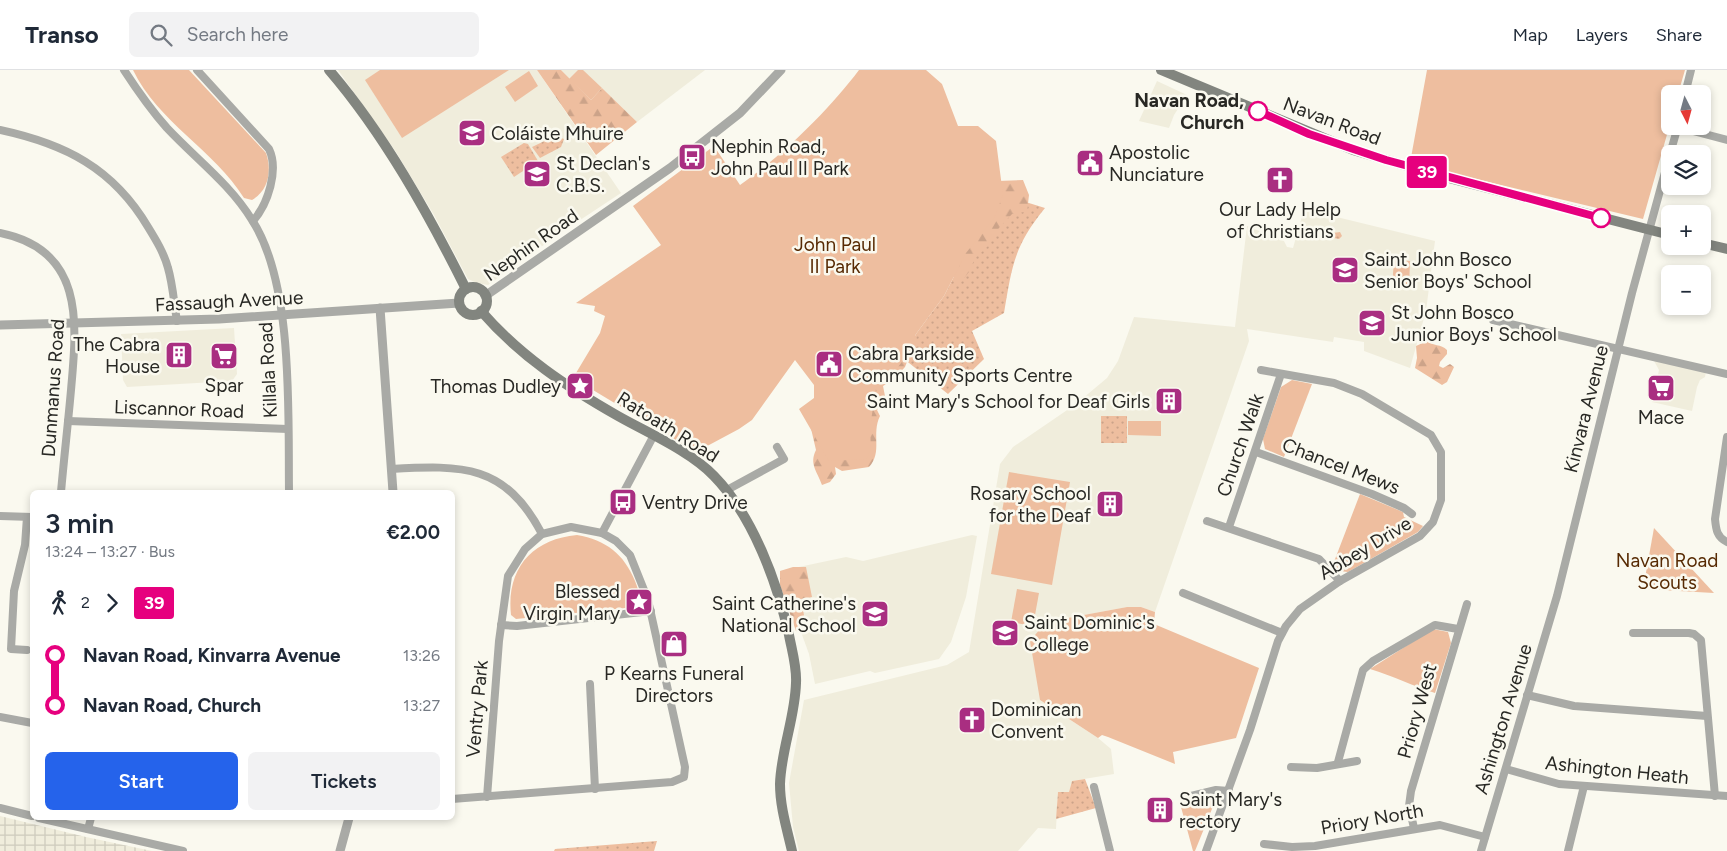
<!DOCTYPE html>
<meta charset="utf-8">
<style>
body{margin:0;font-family:Figtree,sans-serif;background:#f2f2f3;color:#1f2937;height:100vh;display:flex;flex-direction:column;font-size:19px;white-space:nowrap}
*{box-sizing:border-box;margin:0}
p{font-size:16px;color:#747a83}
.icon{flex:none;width:28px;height:28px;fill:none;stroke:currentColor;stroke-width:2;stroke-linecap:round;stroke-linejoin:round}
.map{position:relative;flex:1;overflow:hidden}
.panel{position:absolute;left:30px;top:420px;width:425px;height:330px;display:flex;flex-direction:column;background:#fff;border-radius:8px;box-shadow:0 2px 8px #0003}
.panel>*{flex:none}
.badge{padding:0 10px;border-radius:4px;font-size:18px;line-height:32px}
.needle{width:32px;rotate:174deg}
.tools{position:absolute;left:1661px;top:15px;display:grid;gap:10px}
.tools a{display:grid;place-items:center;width:50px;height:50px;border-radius:8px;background:#fff;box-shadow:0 2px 8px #0003;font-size:25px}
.map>.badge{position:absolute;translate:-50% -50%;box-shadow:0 0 0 2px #fff}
.legs{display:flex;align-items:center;gap:8px;height:55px;padding:0 15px;font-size:16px}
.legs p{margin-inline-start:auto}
.head{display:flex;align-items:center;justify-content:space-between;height:85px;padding:0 15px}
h1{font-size:28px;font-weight:600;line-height:38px}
.primary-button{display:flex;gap:10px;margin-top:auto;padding:10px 15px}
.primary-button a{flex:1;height:58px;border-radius:8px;background:#2563eb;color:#fff;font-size:20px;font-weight:600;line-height:58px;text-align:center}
.primary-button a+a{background:#f2f2f3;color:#1f2937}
ul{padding:0 15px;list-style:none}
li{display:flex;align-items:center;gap:18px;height:50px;font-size:19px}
li i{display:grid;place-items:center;width:8px;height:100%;margin:0 6px;background:currentColor}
li i::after{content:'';width:12px;height:12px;margin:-6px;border:4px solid;border-radius:50%;background:#fff}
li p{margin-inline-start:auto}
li:first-child i{background:linear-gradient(#0000 50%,currentColor 0)}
li:last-child i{background:linear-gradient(currentColor 50%,#0000 0)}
header{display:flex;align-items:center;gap:30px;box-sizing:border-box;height:70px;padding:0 25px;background:#fff;border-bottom:1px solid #e0e1e3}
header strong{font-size:24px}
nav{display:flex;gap:28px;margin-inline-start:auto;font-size:18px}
.search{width:350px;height:45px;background:#f2f2f3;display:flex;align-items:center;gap:12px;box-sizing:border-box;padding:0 18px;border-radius:8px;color:#747a83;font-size:19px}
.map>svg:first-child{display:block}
.built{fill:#f0eddc}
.industrial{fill:url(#industrial-grid)}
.grass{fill:url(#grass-dots)}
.forest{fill:url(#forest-firs)}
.park{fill:#eebe9f}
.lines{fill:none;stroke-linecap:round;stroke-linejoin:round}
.minor{stroke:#a9aaa6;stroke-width:8}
.tertiary{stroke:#a9aaa6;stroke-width:9}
.secondary{stroke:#82857f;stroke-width:10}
.line-1-casing{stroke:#fff;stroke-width:11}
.line-1{stroke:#e6007e;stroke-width:8}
.stop-1-dot{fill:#fff;stroke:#e6007e;stroke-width:2.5}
.labels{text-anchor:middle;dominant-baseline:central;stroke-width:5;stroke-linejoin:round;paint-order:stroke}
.stop-label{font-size:19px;font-weight:bold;fill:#282824;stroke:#faf9ef;text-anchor:end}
.street-label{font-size:19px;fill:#282824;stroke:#faf9ef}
.poi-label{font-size:19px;fill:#282824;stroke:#faf9ef;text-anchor:start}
.park-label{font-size:19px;fill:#572a03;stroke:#faf9ef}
</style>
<header>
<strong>Transo</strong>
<div class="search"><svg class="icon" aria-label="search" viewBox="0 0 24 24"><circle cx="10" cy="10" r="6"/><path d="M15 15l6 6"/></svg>Search here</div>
<nav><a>Map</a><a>Layers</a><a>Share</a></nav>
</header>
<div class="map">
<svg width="1727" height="781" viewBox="0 0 1727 781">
<defs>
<pattern id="industrial-grid" width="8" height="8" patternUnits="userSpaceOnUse" patternTransform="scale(1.25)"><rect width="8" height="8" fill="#f0eddc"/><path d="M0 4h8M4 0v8" fill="none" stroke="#cecbbd"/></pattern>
<pattern id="grass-dots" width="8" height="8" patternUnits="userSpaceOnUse" patternTransform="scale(1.25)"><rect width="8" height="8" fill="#eebe9f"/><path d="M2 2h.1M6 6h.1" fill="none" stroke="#cca389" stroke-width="1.8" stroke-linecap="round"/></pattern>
<pattern id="forest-firs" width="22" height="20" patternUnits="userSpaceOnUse" patternTransform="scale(1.25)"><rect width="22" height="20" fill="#eebe9f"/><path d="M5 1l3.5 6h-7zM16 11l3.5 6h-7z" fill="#cca389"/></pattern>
</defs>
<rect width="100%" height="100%" fill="#faf9ef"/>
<!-- built -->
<g class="built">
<path d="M338 0H537L621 123 562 162 488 215 477 213 468 209 434 145 396 82Z"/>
<path d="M561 0H705L637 52 602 18 591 30Z"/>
<path d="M1157 11 1187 25 1174 45 1169 58 1139 51Z"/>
<path d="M1304 139 1435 171 1426 241 1410 298 1364 281V272L1334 267 1333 272 1247 259 1249 271 1155 542 1141 537H1127L1047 552 1040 630 1098 668 1111 679 1114 704 1072 711 1069 722H1058L1056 759 1038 758 1018 781H799L793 757 789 713 804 630 947 595 969 582 1000 394 1013 377 1076 334 1107 308 1118 291 1134 247 1235 257 1247 156 1284 171 1287 177 1293 178Z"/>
<path d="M234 258 237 304 232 311 127 317 123 310 121 264Z"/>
<path d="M1653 289 1706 301 1705 307 1700 310 1697 317 1692 341 1652 332 1659 300Z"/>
<path d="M972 465 977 466 966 527 951 572 939 589 875 603 870 601 815 614 809 584 801 562 796 561 780 501 846 487 863 491Z"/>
</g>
<!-- industrial -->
<path class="industrial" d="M0 746 86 767 152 781H0Z"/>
<!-- grass -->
<g class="grass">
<path d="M555 66 564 69 561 77 540 88 532 77Z"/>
<path d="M524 73 528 74 538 91 514 107 501 87Z"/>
<path d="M1003 125 1045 138C1014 176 1012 196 1004 243L972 261 984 289 948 324 904 289 916 264 944 226 966 183Z"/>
<path d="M1326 161 1333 163 1340 162 1342 166 1339 169 1328 167 1324 164Z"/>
<rect x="1101" y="346" width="26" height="27"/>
<path d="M1085 709 1096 738 1056 749 1058 722H1069L1072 711Z"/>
<path d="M657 771 654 781H554L555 779Z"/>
</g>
<!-- forest -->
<g class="forest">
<path d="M537 0H561L591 30 602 18 637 52 596 85Z"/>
<path d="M1023 110 1029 125 1027 142 1013 143 998 159 989 175 975 188 969 202 960 213 946 200 970 112Z"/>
<path d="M902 266H917L905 297 894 309 883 316 886 331 882 333 877 340 880 346C871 364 883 382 869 397L842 401 835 397 836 404 830 412 822 415C817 401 809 394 816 380L809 350 861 335Z"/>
<path d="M1427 271C1433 276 1441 274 1447 280V284L1440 292 1439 296 1443 298 1450 294 1454 297 1447 312 1442 315 1415 298 1417 288 1416 276Z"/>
<path d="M793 497H806L812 527 801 529 806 556 801 562 796 561 780 515V501Z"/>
</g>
<!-- park -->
<g class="park">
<path d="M133 0H189L266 83C272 100 269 120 252 130L244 128C214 80 158 52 133 0Z"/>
<path d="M380 0H509L402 68 365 10Z"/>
<path d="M578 0H583L602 18 591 30 569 9Z"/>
<path d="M859 0H926L942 14 958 56H978L996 71 1003 125 994 148 966 183 944 226 916 264 904 289 895 301 878 306 870 357 871 380 866 389 829 391 799 339 814 328V315L795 290 752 350 739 359 696 382 573 308 600 263 605 246 594 241 595 236 576 233 661 175 633 136 714 76 740 115C782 86 828 41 859 0Z"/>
<path d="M1427 0H1685L1678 24H1670V54L1643 149 1410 93Z"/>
<path d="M529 1 538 16 515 32 505 17Z"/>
<path d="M1394 190 1410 191 1409 219 1392 218Z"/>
<path d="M1292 310 1312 314 1284 387 1265 379 1263 369 1281 317Z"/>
<path d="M1128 351H1161V366L1128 365Z"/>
<path d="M1009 402 1070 412 1052 515 991 504Z"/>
<path d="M1360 424 1403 442 1404 447 1423 456 1418 462 1348 502 1339 501 1332 497Z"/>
<path d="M1654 458 1714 523 1643 519Z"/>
<path d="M577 465C606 470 624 484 635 511 638 519 641 526 639 534L625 538 516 549 511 545C506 499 532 469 577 465Z"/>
<path d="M1017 519 1039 523 1033 556 1011 552Z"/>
<path d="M1127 537H1141L1155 542 1154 554 1259 598 1236 668 1173 682 1175 694 1108 667 1102 665 1098 668 1040 630 1030 571 1046 552Z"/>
<path d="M1433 559 1448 562 1451 573 1435 623C1413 616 1393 606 1370 599Z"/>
<path d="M1216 729 1195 781H1193L1181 737Z"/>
</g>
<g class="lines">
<!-- minor -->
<g class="minor">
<path d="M124 0C137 20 151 40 167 58 196 89 230 114 252 150 294 214 288 346 289 422"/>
<path d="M197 0 269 79C279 100 268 134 253 151"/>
<path d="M1685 24 1691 0"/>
<path d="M1678 57 1727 70"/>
<path d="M0 60C65 74 113 98 148 157 156 170 164 183 168 198 173 215 174 234 177 251"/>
<path d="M1670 84 1678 56"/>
<path d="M0 163C85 180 77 253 71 320 68 354 64 388 61 422"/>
<path d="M1493 250 1727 304"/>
<path d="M68 351 288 359"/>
<path d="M1727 367 1715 449C1716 460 1717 467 1727 472"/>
<path d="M1256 382 1372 424 1404 438 1412 444"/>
<path d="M391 399C463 395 505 394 542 464"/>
<path d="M727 420 784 389 777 377"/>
<path d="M0 446 32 447"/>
<path d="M27 447 25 475 14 521 11 579 27 580"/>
<path d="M1207 451 1319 489 1340 511"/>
<path d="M1229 457 1281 304"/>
<path d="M602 463 654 365"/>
<path d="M1183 523 1282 563"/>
<path d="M501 555 517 556 651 541"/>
<path d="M1633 563H1689L1694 564 1701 570 1715 726"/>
<path d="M590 614 595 719"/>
<path d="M1527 625 1574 636 1707 646"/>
<path d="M0 647 32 653"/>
<path d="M1338 692 1363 600 1373 591 1435 555 1458 559"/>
<path d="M1291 697 1317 698 1357 691"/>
<path d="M1506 699 1559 714 1727 726"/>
<path d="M1094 717 1110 781"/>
<path d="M1191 726 1216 720 1229 721"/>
<path d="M452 729 672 712 684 707 685 697 648 530 630 485 616 471 602 463 571 457 542 464 525 479 508 506 499 571 487 727"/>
<path d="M0 738 32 746"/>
<path d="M39 748 183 781"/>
<path d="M1414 758 1409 736 1411 721 1467 534"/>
<path d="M88 759 91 748"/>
<path d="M1264 774 1292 777 1315 776 1440 755 1485 767"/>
<path d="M1206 781 1250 660 1278 571 1286 556 1300 539 1340 511 1420 466 1433 452 1441 430V382L1431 365 1362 324 1334 313 1261 300"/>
<path d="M1481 781 1557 526 1632 223 1670 84"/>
<path d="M1568 781 1584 716"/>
</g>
<!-- tertiary -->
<g class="tertiary">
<path d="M485 226 670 98 740 43 781 0"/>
<path d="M380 238 393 422"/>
<path d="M0 255 219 249 459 233"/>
<path d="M340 781 349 748"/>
</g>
<!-- secondary -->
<g class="secondary">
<path d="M329 0C384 64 428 143 466 219"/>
<path d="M1161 0 1353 80 1441 106 1670 165"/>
<path d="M1702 173 1727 179"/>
<circle cx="473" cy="231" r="14"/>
<path d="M481 241C520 286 567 317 618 346 648 363 690 381 714 406 753 446 777 512 789 565 792 581 797 597 796 613 795 648 781 680 780 714 780 737 787 759 792 781"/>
</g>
</g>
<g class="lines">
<defs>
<path id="line-1" d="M1258 41 1309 64 1386 90 1601 148"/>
</defs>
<!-- line-1 casing -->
<use href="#line-1" class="line-1-casing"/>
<!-- line-1 -->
<use href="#line-1" class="line-1"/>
</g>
<!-- icons -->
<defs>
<symbol id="school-square" viewBox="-11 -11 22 22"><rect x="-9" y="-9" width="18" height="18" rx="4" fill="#a92e81" stroke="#faf9ef"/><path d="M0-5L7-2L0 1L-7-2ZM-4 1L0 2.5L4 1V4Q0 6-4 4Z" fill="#fff"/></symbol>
<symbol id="bus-square" viewBox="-11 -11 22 22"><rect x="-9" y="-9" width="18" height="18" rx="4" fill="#a92e81" stroke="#faf9ef"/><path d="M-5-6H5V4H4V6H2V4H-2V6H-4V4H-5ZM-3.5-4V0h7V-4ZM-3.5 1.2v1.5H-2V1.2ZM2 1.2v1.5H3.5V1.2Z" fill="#fff"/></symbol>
<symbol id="civic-square" viewBox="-11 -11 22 22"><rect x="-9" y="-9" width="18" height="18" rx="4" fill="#a92e81" stroke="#faf9ef"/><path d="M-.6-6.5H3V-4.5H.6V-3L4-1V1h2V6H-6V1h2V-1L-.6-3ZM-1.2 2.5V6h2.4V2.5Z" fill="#fff"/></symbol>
<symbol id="church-square" viewBox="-11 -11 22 22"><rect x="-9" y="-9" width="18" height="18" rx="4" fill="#a92e81" stroke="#faf9ef"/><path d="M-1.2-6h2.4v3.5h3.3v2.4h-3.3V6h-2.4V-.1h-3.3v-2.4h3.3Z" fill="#fff"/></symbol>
<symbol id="building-square" viewBox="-11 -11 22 22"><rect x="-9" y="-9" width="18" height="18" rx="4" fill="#a92e81" stroke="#faf9ef"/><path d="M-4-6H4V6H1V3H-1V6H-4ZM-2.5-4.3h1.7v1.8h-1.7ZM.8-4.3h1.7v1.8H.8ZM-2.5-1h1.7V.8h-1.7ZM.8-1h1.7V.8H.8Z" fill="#fff"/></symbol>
<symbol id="supermarket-square" viewBox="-11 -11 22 22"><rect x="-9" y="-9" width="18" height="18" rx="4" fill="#a92e81" stroke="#faf9ef"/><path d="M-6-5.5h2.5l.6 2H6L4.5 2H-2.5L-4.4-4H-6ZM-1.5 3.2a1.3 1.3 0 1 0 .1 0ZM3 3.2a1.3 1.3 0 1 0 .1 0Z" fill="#fff"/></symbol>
<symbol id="sight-square" viewBox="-11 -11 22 22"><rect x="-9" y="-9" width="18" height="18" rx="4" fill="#a92e81" stroke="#faf9ef"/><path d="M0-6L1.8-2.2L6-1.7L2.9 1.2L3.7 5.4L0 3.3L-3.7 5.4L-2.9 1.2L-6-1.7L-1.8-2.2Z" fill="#fff"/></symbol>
<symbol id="shop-square" viewBox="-11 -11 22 22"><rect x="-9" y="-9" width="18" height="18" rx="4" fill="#a92e81" stroke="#faf9ef"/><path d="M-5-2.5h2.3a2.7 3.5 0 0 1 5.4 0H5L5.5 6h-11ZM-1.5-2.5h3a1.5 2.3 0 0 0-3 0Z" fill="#fff"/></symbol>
</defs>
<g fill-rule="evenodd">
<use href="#school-square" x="456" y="47" width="32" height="32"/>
<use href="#bus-square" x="676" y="71" width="32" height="32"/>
<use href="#civic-square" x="1074" y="77" width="32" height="32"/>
<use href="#school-square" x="521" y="88" width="32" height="32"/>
<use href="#church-square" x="1264" y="94" width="32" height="32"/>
<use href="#school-square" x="1329" y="184" width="32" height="32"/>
<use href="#school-square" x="1356" y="237" width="32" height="32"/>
<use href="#building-square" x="163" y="269" width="32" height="32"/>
<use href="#supermarket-square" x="208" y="270" width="32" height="32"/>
<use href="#civic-square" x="813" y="278" width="32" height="32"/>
<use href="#sight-square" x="564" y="300" width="32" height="32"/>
<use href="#supermarket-square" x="1645" y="302" width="32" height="32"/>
<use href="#building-square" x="1153" y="315" width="32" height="32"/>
<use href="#bus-square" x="607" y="416" width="32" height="32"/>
<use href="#building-square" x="1094" y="418" width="32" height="32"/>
<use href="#sight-square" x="623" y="516" width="32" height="32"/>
<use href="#school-square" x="859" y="528" width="32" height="32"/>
<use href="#school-square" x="989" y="547" width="32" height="32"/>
<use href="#shop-square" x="658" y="558" width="32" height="32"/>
<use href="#church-square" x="956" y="634" width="32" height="32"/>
<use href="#building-square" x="1144" y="724" width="32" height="32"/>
</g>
<!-- markers -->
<g class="stop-1-dot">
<circle cx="1258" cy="41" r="9"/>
<circle cx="1601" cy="148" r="9"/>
</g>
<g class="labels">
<!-- stop labels -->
<g class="stop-label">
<text x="1244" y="30">Navan Road,<tspan x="1244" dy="22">Church</tspan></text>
</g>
<!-- street labels -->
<g class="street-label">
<text transform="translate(1332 51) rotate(21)">Navan Road</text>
<text transform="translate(531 175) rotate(-35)">Nephin Road</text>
<text transform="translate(229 231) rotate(-3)">Fassaugh Avenue</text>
<text transform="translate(268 300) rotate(-93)">Killala Road</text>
<text transform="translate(53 318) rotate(-86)">Dunmanus Road</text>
<text transform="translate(179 339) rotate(2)">Liscannor Road</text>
<text transform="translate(1586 339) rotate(-76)">Kinvara Avenue</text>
<text transform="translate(668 357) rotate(32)">Ratoath Road</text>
<text transform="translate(1240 375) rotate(-71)">Church Walk</text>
<text transform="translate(1341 396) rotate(21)">Chancel Mews</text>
<text transform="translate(1365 478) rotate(-31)">Abbey Drive</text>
<text transform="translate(477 639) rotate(-85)">Ventry Park</text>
<text transform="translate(1417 641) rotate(-74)">Priory West</text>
<text transform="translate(1503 649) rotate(-73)">Ashington Avenue</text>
<text transform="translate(1617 700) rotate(6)">Ashington Heath</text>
<text transform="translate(1372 749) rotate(-10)">Priory North</text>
</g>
<!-- poi labels -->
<g class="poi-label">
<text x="491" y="63">Coláiste Mhuire</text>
<text x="711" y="76">Nephin Road,<tspan x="711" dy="22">John Paul II Park</tspan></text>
<text x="1109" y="82">Apostolic<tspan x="1109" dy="22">Nunciature</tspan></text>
<text x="556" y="93">St Declan's<tspan x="556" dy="22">C.B.S.</tspan></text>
<text x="1280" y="139" text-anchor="middle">Our Lady Help<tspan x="1280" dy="22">of Christians</tspan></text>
<text x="1364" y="189">Saint John Bosco<tspan x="1364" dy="22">Senior Boys' School</tspan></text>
<text x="1391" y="242">St John Bosco<tspan x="1391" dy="22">Junior Boys' School</tspan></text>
<text x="160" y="274" text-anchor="end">The Cabra<tspan x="160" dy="22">House</tspan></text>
<text x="848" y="283">Cabra Parkside<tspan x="848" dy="22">Community Sports Centre</tspan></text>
<text x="224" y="315" text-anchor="middle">Spar</text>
<text x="561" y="316" text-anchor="end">Thomas Dudley</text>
<text x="1150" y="331" text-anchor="end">Saint Mary's School for Deaf Girls</text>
<text x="1661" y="347" text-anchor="middle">Mace</text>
<text x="1091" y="423" text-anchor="end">Rosary School<tspan x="1091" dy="22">for the Deaf</tspan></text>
<text x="642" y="432">Ventry Drive</text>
<text x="620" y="521" text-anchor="end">Blessed<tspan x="620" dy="22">Virgin Mary</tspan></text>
<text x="856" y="533" text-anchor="end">Saint Catherine's<tspan x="856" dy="22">National School</tspan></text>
<text x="1024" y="552">Saint Dominic's<tspan x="1024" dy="22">College</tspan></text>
<text x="674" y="603" text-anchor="middle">P Kearns Funeral<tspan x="674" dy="22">Directors</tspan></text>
<text x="991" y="639">Dominican<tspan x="991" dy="22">Convent</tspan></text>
<text x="1179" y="729">Saint Mary's<tspan x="1179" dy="22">rectory</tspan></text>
</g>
<!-- park labels -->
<g class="park-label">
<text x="835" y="174">John Paul<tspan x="835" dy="22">II Park</tspan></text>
<text x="1667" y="490">Navan Road<tspan x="1667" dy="22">Scouts</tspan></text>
</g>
</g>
</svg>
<div class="tools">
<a><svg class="needle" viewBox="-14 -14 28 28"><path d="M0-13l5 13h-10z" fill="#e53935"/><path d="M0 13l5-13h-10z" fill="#747a83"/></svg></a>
<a><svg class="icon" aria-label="layers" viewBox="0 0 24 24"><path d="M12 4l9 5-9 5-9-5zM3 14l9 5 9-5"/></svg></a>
<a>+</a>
<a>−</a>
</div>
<b class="badge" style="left:1427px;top:102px;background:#e6007e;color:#fff">39</b>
<section class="panel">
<div class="head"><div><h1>3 min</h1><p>13:24 – 13:27 · Bus</p></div><b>€2.00</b></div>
<div class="legs"><svg class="icon" aria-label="walk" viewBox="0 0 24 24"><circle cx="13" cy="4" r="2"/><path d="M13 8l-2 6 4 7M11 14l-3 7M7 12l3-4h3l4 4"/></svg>2<svg class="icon" aria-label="forward" viewBox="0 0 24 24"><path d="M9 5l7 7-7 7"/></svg><b class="badge" style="background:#e6007e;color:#fff">39</b></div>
<ul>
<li><i style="color:#e6007e"></i><b>Navan Road, Kinvarra Avenue</b><p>13:26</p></li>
<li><i style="color:#e6007e"></i><b>Navan Road, Church</b><p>13:27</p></li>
</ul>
<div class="primary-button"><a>Start</a><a>Tickets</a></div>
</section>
</div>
